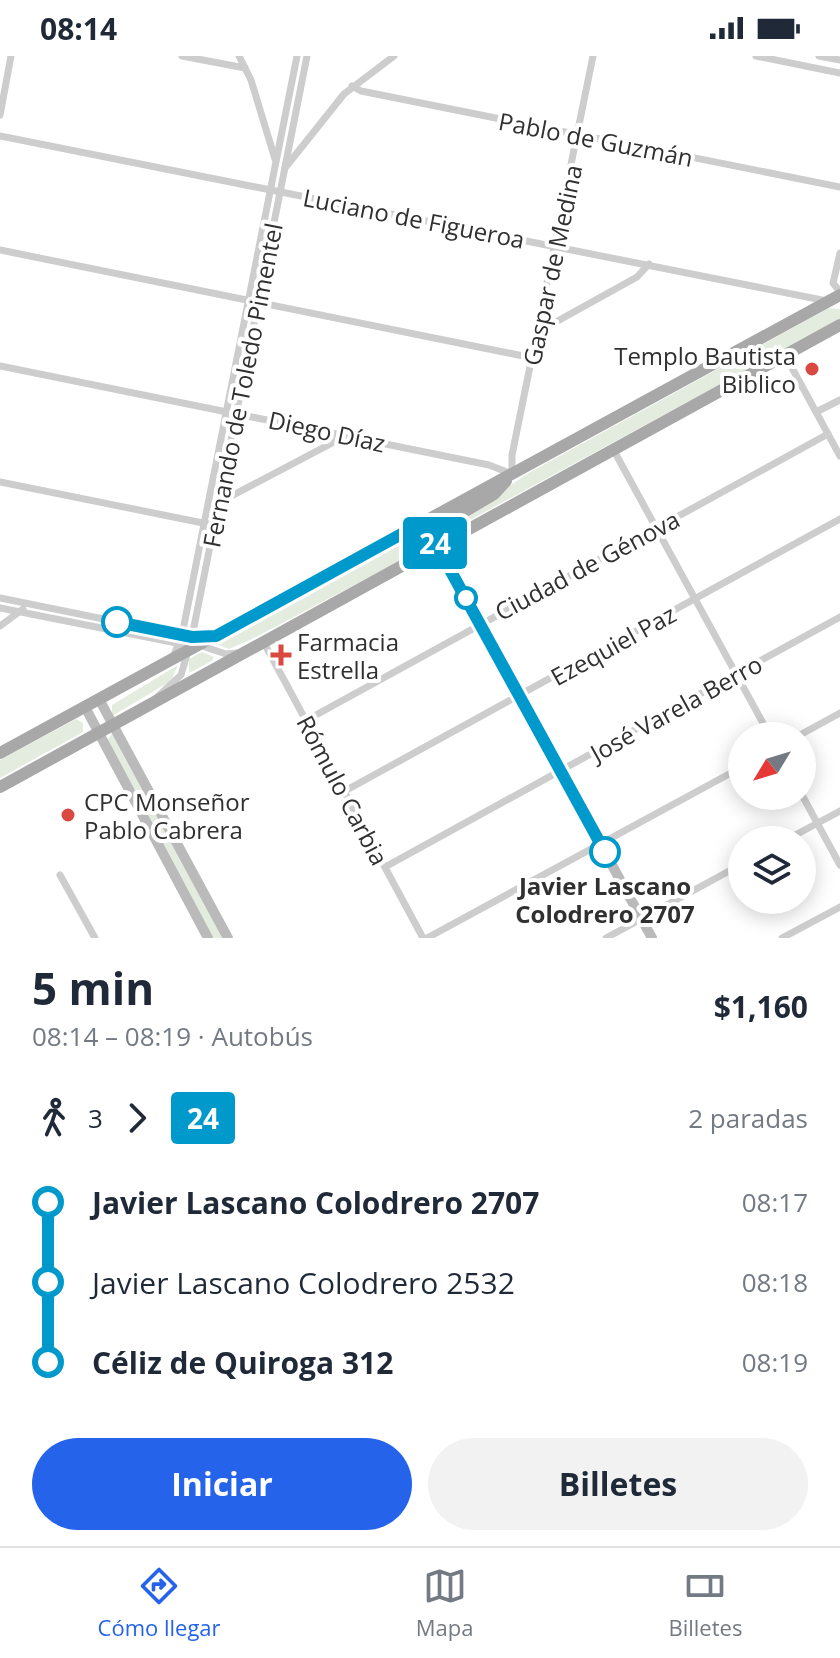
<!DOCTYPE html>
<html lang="es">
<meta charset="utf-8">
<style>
body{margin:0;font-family:"Open Sans",sans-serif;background:#f2f2f3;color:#1f2937;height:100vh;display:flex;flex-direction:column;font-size:30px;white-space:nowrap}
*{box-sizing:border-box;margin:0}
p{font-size:26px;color:#747a83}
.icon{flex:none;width:44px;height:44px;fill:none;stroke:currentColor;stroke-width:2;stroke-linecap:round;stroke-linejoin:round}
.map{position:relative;height:882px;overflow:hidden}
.side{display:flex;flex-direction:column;background:#fff;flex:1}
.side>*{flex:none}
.badge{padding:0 16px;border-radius:6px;font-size:28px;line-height:52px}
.needle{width:52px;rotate:232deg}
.controls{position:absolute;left:728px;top:666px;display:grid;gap:16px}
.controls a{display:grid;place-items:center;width:88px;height:88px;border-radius:50%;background:#fff;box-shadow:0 4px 20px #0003;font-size:40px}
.map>.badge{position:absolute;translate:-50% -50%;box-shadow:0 0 0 4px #fff}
.legs{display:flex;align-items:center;gap:12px;height:88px;padding:0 32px;font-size:26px}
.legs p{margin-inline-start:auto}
.overview{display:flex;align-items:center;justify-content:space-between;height:136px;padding:0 32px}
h1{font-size:44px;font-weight:700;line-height:60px}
.button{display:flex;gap:16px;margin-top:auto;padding:16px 32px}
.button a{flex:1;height:92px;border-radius:48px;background:#2563eb;color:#fff;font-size:32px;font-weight:700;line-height:92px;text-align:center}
.button a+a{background:#f2f2f3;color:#1f2937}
ul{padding:0 32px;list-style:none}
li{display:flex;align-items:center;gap:28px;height:80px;font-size:30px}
li i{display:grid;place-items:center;width:12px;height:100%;margin:0 10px;background:currentColor}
li i::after{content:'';width:20px;height:20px;margin:-10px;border:6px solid;border-radius:50%;background:#fff}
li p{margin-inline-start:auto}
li:first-child i{background:linear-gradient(#0000 50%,currentColor 0)}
li:last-child i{background:linear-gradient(currentColor 50%,#0000 0)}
.status{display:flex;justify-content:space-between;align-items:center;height:56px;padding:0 40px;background:#fff;direction:ltr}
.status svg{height:22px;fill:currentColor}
.dock{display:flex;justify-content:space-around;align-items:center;height:112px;border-top:2px solid #e0e1e3;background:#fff;font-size:22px;color:#747a83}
.dock a{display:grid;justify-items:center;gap:4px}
.dock .current{color:#2563eb}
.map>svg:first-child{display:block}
.green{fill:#e4ecdf}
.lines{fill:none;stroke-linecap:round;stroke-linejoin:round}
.street{stroke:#cdcdcd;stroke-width:7}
.secondary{stroke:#bababa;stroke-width:10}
.primary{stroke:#a8a8a8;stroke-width:12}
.line-1-casing{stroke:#fff;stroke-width:18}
.line-1{stroke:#0099cb;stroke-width:12}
.poi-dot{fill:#d94940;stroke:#fff;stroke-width:3}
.stop-1-dot{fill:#fff;stroke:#0099cb;stroke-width:4}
.labels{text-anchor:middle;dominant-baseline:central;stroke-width:8;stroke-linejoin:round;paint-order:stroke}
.street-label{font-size:24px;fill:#303030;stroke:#fff}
.poi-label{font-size:24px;fill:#303030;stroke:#fff;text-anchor:start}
.stop-label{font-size:24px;font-weight:bold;fill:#303030;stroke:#fff}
</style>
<div class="status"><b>08:14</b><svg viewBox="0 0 49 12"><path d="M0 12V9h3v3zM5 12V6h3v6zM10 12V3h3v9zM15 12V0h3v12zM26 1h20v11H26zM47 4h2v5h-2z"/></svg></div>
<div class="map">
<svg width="840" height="882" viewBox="0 0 840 882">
<rect width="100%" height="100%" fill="#fff"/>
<!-- green -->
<g class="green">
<path d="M829 252 840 253V263L448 476C451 468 511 430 525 419Z"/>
<path d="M418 481 425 482 430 489 250 584 229 593 216 588 408 482Z"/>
<path d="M202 596 214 601 212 605 189 617V603Z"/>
<path d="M178 609 171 625 112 660V649Z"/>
<path d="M76 663 83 667V676L0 722V704Z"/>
<path d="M112 677 115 678 225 882H213L108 684Z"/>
</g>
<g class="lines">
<!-- street -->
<g class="street">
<path d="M182 0 245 12"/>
<path d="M239 0 251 24 275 103"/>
<path d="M756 0 840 17"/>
<path d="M819 0 840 4"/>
<path d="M352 30 361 35 840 131"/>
<path d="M0 59 11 0"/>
<path d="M0 80 827 245"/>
<path d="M285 112 344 38 394 0"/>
<path d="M0 194 533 302"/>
<path d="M840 197 833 227 840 236"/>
<path d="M540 270 554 267 637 221 649 208"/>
<path d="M785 299 840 400"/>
<path d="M0 310 489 409 512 418V399L593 0"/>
<path d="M816 356 840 344"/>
<path d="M613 393 770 680"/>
<path d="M0 426 208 468"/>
<path d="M220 446 334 386 342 377"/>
<path d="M0 542 192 581 210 580"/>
<path d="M0 552 182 588"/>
<path d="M0 570 23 553"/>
<path d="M263 585 423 882"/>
<path d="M199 589 226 598 237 597"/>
<path d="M173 601 182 579 297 0"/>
<path d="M155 643 181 619 192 581 307 0"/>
<path d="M305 665 828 378"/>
<path d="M798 680 840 657"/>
<path d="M343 736 840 463"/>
<path d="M802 739 840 809"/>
<path d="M786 784 840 755"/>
<path d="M385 811 840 561"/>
<path d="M60 819 95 882"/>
<path d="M427 882 742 711"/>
<path d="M606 882 742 808"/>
<path d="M782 882 840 851"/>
</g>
<!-- secondary -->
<g class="secondary">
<path d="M437 490 652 882"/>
<path d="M99 643 228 882"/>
<path d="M85 651 208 882"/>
</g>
<!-- primary -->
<g class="primary">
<path d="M437 490 442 469 494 438 506 425"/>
<path d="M0 697 840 239"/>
<path d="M0 731 840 269"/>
</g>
</g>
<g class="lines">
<defs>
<path id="line-1" d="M117 566 192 581 216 580 407 475H424L437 490 605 796"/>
</defs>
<!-- line-1 casing -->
<use href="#line-1" class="line-1-casing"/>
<!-- line-1 -->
<use href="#line-1" class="line-1"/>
</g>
<!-- markers -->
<g class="poi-dot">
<circle cx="812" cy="313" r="8"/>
<path d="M277 587h8v8h8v8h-8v8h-8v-8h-8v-8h8z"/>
<circle cx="68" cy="759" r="8"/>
</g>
<g class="stop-1-dot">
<circle cx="466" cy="542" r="10"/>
<circle cx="117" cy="566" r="14"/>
<circle cx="605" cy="796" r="14"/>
</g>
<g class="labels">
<!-- street labels -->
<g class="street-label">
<text transform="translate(596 83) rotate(11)">Pablo de Guzmán</text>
<text transform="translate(414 162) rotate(11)">Luciano de Figueroa</text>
<text transform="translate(552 209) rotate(-78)">Gaspar de Medina</text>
<text transform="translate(242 329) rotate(-79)">Fernando de Toledo Pimentel</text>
<text transform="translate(327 375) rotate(12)">Diego Díaz</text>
<text transform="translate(587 509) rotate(-28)">Ciudad de Génova</text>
<text transform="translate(613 589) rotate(-29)">Ezequiel Paz</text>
<text transform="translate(676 652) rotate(-29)">José Varela Berro</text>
<text transform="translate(343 734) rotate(62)">Rómulo Carbia</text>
</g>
<!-- poi labels -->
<g class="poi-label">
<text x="796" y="299" text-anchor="end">Templo Bautista<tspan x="796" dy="28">Biblico</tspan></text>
<text x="297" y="585">Farmacia<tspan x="297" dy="28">Estrella</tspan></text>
<text x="84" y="745">CPC Monseñor<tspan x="84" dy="28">Pablo Cabrera</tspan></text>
</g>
<!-- stop labels -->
<g class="stop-label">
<text x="605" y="829">Javier Lascano<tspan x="605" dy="28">Colodrero 2707</tspan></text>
</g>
</g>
</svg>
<div class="controls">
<a><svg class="needle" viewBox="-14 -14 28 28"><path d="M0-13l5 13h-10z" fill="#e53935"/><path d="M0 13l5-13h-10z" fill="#747a83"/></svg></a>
<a><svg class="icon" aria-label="layers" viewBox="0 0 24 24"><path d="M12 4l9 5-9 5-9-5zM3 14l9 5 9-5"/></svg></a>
</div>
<b class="badge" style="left:435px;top:487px;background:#0099cb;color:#fff">24</b>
</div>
<section class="side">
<div class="overview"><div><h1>5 min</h1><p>08:14 – 08:19 · Autobús</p></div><b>$1,160</b></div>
<div class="legs"><svg class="icon" aria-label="walk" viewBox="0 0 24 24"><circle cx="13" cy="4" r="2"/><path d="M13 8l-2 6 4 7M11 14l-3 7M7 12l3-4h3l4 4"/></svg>3<svg class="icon" aria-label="forward" viewBox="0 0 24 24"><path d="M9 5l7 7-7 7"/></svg><b class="badge" style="background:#0099cb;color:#fff">24</b><p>2 paradas</p></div>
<ul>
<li><i style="color:#0099cb"></i><b>Javier Lascano Colodrero 2707</b><p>08:17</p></li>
<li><i style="color:#0099cb"></i><span>Javier Lascano Colodrero 2532</span><p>08:18</p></li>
<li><i style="color:#0099cb"></i><b>Céliz de Quiroga 312</b><p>08:19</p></li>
</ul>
<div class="button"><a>Iniciar</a><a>Billetes</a></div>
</section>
<nav class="dock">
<a class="current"><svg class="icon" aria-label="directions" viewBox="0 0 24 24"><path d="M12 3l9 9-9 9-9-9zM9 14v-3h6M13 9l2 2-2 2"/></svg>Cómo llegar</a>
<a><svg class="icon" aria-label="map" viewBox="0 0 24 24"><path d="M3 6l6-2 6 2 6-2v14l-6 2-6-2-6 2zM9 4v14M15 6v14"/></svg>Mapa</a>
<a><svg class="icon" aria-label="tickets" viewBox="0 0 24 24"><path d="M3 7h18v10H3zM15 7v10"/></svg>Billetes</a>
</nav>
